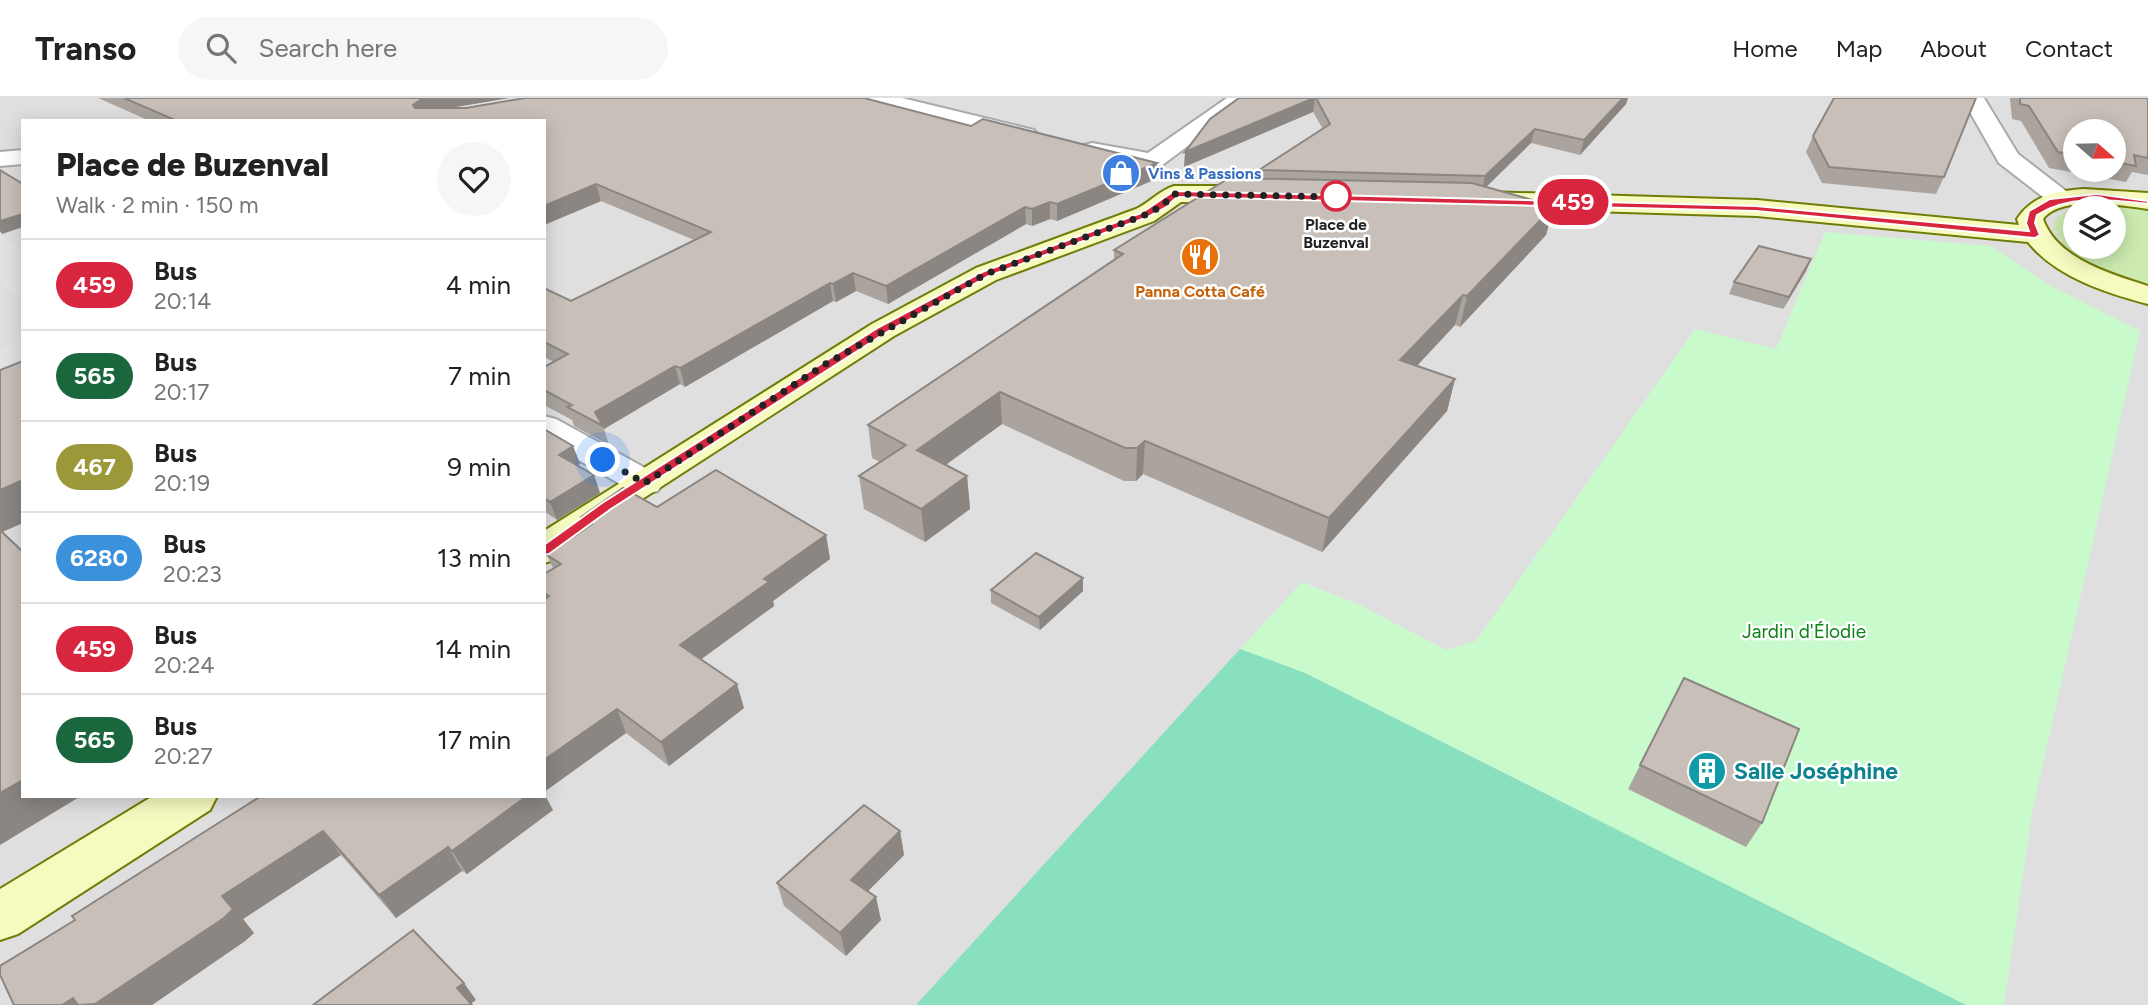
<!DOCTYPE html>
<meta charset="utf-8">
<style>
body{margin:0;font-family:Figtree,sans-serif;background:#f6f6f6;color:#222;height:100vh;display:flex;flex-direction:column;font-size:26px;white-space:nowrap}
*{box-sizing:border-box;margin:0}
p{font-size:23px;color:#767676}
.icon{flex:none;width:38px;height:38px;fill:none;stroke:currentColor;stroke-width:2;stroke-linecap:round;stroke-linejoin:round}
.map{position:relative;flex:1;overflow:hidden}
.panel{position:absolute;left:21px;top:21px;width:525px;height:679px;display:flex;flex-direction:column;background:#fff;border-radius:0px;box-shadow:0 4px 18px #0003}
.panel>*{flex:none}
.badge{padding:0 14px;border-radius:23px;font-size:24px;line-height:46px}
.needle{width:46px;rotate:110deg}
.buttons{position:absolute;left:2063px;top:21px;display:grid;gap:14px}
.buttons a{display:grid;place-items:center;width:63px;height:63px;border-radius:50%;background:#fff;box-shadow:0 4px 18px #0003;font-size:35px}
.you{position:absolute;width:35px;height:35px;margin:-18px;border:5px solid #fff;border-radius:50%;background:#1a73e8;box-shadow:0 0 0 10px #1a73e833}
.map>.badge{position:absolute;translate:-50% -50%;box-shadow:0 0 0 4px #fff}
.round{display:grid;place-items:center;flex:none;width:74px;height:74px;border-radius:37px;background:#f6f6f6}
.head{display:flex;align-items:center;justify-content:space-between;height:119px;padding:0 35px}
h1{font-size:33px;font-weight:800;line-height:52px}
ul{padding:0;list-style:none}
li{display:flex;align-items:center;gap:21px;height:91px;padding:0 35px;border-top:2px solid #e0e0e0}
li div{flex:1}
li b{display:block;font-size:26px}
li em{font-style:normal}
li .badge{min-width:77px;font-weight:700;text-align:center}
header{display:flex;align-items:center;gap:42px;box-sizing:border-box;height:98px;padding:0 35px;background:#fff;border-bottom:2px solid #e0e0e0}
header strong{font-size:33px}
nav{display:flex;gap:38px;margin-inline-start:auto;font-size:24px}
.search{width:490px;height:63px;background:#f6f6f6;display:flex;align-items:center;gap:18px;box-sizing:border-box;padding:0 24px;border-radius:38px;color:#767676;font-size:26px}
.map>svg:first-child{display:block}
.residential{fill:#e0dfdf;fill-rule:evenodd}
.grass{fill:#cdebb0;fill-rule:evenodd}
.park{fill:#c8facc}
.pitch{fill:#88e0be}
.parking{fill:#e2e2e2}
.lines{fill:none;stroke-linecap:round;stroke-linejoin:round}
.street-casing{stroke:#a9a9a9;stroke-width:4}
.secondary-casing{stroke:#707d05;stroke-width:4}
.street{fill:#fff;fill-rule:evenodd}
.secondary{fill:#f7fabf;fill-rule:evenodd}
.wall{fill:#aba49e;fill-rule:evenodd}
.shaded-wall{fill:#8b8681}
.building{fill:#c7bfb8;stroke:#8b8681;stroke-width:2}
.line{fill:#d7263d;stroke:#fff;stroke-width:2}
.walk{stroke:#222;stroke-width:7;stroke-dasharray:0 12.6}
.stop-dot{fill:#fff;stroke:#d7263d;stroke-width:3.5}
.labels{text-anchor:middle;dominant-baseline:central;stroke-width:5;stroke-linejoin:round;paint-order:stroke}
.far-shop-label{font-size:16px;font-weight:bold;fill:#366cbe;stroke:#fff;text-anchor:start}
.far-stop-label{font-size:16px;font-weight:bold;fill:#222;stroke:#fff}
.far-food-label{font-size:16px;font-weight:bold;fill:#c56008;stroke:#fff}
.park-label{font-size:19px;fill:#0c8416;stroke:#fff}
.near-culture-label{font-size:23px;font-weight:bold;fill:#0d838f;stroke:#fff;text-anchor:start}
</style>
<header>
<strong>Transo</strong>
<div class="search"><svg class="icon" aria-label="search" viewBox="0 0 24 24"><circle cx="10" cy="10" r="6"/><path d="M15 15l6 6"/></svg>Search here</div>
<nav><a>Home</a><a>Map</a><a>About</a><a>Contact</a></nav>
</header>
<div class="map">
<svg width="2148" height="907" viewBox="0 0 2148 907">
<rect width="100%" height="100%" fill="#f2efe9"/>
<!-- residential -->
<path class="residential" d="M0 0H2148V907H0ZM23 23H544V698H23ZM2076 33H2114V72H2076ZM2076 110H2114V149H2076Z"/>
<!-- grass -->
<path class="grass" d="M2110 107 2148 110V189C2115 178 2070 165 2054 131V123L2066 113ZM2076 110H2114V149H2076Z"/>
<!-- park -->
<path class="park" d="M1825 134 1991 148 2051 188 2140 233 2032 715 2004 907H1966L1305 575 1240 551 1302 484 1360 507 1446 552 1476 543 1695 231 1776 251Z"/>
<!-- pitch -->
<path class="pitch" d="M1240 551 1305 575 1966 907H916Z"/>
<!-- parking -->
<g class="parking">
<path d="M0 137 23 152V201L0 187Z"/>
<path d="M23 237V269L0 278V254Z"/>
</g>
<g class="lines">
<defs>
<g id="street">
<path d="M864 0H902L1034 32 1038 37 1034 42 1026 44 867 5Z"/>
<path d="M1227 0H1252L1161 68 1152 70 1092 59 1084 57 1080 52 1084 47 1092 45 1148 55Z"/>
<path d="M1962 0H1984L2018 56 2070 96 2074 101 2070 106H2052L1999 65Z"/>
<path d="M23 52V66L0 68V54Z"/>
<path d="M544 318 556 321 658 377 663 385 658 393 645 396 632 393 544 342Z"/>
</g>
<g id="secondary">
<path d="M1174 88H1254L1263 91 1267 96 1263 101 1254 104H1181L1154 123 996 182 894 238 619 416 558 461 544 465V433L872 226 976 170 1136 111C1149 105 1160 92 1174 88Z"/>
<path d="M2084 91 2148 95V111C2121 107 2061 97 2043 121 2057 161 2111 176 2148 188V206C2106 195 2056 179 2028 144L1757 118 1486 110 1477 107 1473 102 1477 97 1486 94 1757 102 2019 127 2017 121C2033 97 2056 93 2084 91Z"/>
<path d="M153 698H217L210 712 18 836 0 842V791Z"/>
</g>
</defs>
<!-- street casing -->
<use href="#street" class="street-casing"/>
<!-- secondary casing -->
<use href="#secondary" class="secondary-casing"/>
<!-- street -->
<use href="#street" class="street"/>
<!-- secondary -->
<use href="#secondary" class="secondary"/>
</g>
<!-- wall -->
<g class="wall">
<path d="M98 0H509L450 10 1156 81 1057 123 1050 121 1032 128 1026 126 888 206 856 193 836 204 833 203 685 289 680 286 604 331 609 347 574 328 572 322 544 307V269L554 264 544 259V190L571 203 694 142 601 103 544 127V23H150Z"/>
<path d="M1239 0H1628L1626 6 1580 57 1531 45 1486 89 1554 108 1546 137 1460 229 1455 227 1417 268 1455 281 1447 313 1322 454 1143 376 1136 383H1124L1002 326 946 367 967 378 970 411 925 444 864 411 859 378 880 364 872 360 868 327 1114 162V152L1258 80 1259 72 1323 31 1313 14 1184 69Z"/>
<path d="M2010 0H2148V77L2132 74 2126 84 2049 70 2021 23 2012 21ZM2076 33H2114V72H2076Z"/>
<path d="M1813 38 1944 79 1936 96 1822 85 1806 54Z"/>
<path d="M1806 173 1783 211 1729 196 1734 184Z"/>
<path d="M544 331 573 348 580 366 577 367 594 377 600 395 557 422 544 413Z"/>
<path d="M657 409 826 437 830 461 773 503 774 508 701 561 744 610 669 668 626 635 544 694V476L553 470 547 457 586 431 581 419Z"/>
<path d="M1083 480V493L1040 532 991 505V492Z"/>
<path d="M1684 580 1762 725 1746 749 1628 691Z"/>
<path d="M261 698 553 712 467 776 462 773 396 820 341 757 243 821 254 835 245 843 152 907H14L75 822Z"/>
<path d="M900 733 904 757 868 793 881 822 846 858 784 808 777 785Z"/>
</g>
<!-- shaded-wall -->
<g class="shaded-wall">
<path d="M423 0H509L432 13 418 23 413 7Z"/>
<path d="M1315 0 1313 14 1184 69 1185 54Z"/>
<path d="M1623 0H1628L1626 6 1580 57 1584 42Z"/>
<path d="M1535 31 1531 45 1482 93 1485 78Z"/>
<path d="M1157 65 1156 81 1057 123V106Z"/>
<path d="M596 86 601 103 544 127V108Z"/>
<path d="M1050 104V121L1032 128V111Z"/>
<path d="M1554 108 1546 137 1460 229 1467 198Z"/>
<path d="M1025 109 1026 126 888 206 886 188Z"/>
<path d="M23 116V129L2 136 0 133V123Z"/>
<path d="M1811 161 1806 173 1783 211 1789 199Z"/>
<path d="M853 175 856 193 836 204 833 186Z"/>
<path d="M830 185 833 203 685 289 680 270Z"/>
<path d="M1463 197 1455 227 1393 293 1400 262Z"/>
<path d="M675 268 680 286 604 331 595 314Z"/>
<path d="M1455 281 1447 313 1322 454 1329 420Z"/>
<path d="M1000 294 1002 326 920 385 917 352Z"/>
<path d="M1145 343 1143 376 1136 383 1137 350Z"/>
<path d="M573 348 580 366 565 374 559 357Z"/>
<path d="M594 377 600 395 557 422 550 404Z"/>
<path d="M967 378 970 411 925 444 921 411Z"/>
<path d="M23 382V425L0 435V392Z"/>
<path d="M826 437 830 461 773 503 774 508 688 571 680 547 764 481Z"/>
<path d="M1083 480V493L1040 532 1039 519Z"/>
<path d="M737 586 744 610 669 668 661 644Z"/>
<path d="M617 611 626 635 544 694V662Z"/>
<path d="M23 682V698H81L0 747V695Z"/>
<path d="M544 695 553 712 467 776 452 753 527 698H544Z"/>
<path d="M323 733 341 757 243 821 254 835 245 843 152 907H94L222 798Z"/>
<path d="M900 733 904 757 856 805 851 782Z"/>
<path d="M448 749 462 773 396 820 379 797Z"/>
<path d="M876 799 881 822 846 858 840 835Z"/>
<path d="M464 885 476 902 469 907 457 890Z"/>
<path d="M73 900 81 907H62Z"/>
</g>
<!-- building -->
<g class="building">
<path d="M124 0H423L413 7 415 10H466L525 0H864L971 28 983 21 1157 65 1057 106 1050 104 1032 111 1025 109 886 188 853 175 833 186 830 185 680 270 675 268 595 314 603 328 567 309 572 307 544 292V269L568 256 544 244V190L571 203 711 134 596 86 544 108V23H177Z"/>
<path d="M1239 0H1314L1185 54 1210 21Z"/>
<path d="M1316 0H1623L1584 42 1535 31 1485 78 1259 72 1330 26Z"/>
<path d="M1834 0H1976L1944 79 1829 69 1813 38Z"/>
<path d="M2020 0H2148V60L2134 57 2136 68 2114 64V33H2076V57L2058 54 2029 8 2020 6Z"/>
<path d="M0 72 23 86V116L0 123Z"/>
<path d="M1229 80 1472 85 1554 108 1467 198 1463 197 1400 262 1455 281 1329 420 1145 343 1137 350H1125L1000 294 917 352 967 378 921 411 859 378 906 347 868 327 1123 156 1114 152Z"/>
<path d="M1759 148 1811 161 1789 199 1734 184Z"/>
<path d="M23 263V382L0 392V272Z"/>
<path d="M544 331 573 348 559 357 594 377 550 404 544 400Z"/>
<path d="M716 372 826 437 764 481 769 484 680 547 737 586 661 644 617 611 544 662V502L549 498 544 495V476L561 466 547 457 592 426 581 419 623 390 657 409Z"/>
<path d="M0 432 23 454V682L0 695Z"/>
<path d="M1036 455 1083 480 1039 519 991 492Z"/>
<path d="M1684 580 1799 631 1762 725 1640 667Z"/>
<path d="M261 698H527L452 753 448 749 379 797 323 733 222 798 233 811 224 820 95 906 78 907 73 900 62 907H14L0 877V868L75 822 72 818Z"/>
<path d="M864 707 900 733 851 782 876 799 840 835 777 785Z"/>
<path d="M413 832 464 885 457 890 472 907H313Z"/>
</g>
<!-- line -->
<path class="line" d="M1174 93 1756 108 2029 133 2026 125 2029 113 2050 101 2097 96 2148 103V106C2109 102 2071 96 2037 117L2035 125 2040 137 2035 140 1756 113 1177 99 1165 110 1148 119 989 178 887 234 611 411 549 456 544 457 537 452 602 405 879 229 982 174 1141 115Z"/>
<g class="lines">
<!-- walk -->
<path class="walk" d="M603 362 645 385 824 267 986 176 1145 117 1162 108 1174 96 1345 99 1336 98"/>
</g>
<!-- icons -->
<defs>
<symbol id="shop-disc" viewBox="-11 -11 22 22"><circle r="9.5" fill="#3f7fe0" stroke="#fff"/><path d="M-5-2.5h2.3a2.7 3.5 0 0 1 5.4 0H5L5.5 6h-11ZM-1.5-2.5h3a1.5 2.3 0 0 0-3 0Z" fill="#fff"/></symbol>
<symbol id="restaurant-disc" viewBox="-11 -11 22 22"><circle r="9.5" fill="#e8710a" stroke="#fff"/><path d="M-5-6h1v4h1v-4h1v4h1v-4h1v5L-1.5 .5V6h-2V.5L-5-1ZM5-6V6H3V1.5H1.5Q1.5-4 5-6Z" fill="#fff"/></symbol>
<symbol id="building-disc" viewBox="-11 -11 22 22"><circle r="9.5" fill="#0f9aa8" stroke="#fff"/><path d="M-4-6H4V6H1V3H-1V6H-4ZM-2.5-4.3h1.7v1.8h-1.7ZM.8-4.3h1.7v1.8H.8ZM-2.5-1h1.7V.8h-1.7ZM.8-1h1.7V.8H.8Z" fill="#fff"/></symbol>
</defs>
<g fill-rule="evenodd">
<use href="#shop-disc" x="1099" y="53" width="44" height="44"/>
<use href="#restaurant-disc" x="1178" y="137" width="44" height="44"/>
<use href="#building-disc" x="1685" y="651" width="44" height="44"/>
</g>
<!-- markers -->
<circle class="stop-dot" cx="1336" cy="98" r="14"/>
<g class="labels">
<!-- far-shop labels -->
<g class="far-shop-label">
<text x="1148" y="75">Vins &amp; Passions</text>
</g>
<!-- far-stop labels -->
<g class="far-stop-label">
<text x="1336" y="126">Place de<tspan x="1336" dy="18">Buzenval</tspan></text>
</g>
<!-- far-food labels -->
<g class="far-food-label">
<text x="1200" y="193">Panna Cotta Café</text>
</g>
<!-- park labels -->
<g class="park-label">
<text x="1804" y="533">Jardin d'Élodie</text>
</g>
<!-- near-culture labels -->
<g class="near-culture-label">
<text x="1734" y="673">Salle Joséphine</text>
</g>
</g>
</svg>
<div class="buttons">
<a><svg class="needle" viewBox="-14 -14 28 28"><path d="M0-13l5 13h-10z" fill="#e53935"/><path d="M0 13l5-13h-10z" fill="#767676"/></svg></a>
<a><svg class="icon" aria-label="layers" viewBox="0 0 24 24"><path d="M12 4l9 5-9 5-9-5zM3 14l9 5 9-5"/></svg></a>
</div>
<div class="you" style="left:603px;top:362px"></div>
<b class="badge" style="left:1573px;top:104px;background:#d7263d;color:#fff">459</b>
<section class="panel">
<div class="head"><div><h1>Place de Buzenval</h1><p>Walk · 2 min · 150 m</p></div><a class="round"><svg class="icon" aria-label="heart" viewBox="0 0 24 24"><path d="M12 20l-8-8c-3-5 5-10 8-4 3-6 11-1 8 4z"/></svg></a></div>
<ul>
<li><span class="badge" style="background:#d7263d;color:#fff">459</span><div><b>Bus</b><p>20:14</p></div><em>4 min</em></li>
<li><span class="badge" style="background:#1b673d;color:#fff">565</span><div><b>Bus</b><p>20:17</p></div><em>7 min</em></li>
<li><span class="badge" style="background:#9b983a;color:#fff">467</span><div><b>Bus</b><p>20:19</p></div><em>9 min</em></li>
<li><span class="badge" style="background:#3c91dc;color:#fff">6280</span><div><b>Bus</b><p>20:23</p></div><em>13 min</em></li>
<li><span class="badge" style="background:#d7263d;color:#fff">459</span><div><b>Bus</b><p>20:24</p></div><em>14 min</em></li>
<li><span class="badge" style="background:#1b673d;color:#fff">565</span><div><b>Bus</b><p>20:27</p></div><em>17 min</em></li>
</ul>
</section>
</div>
